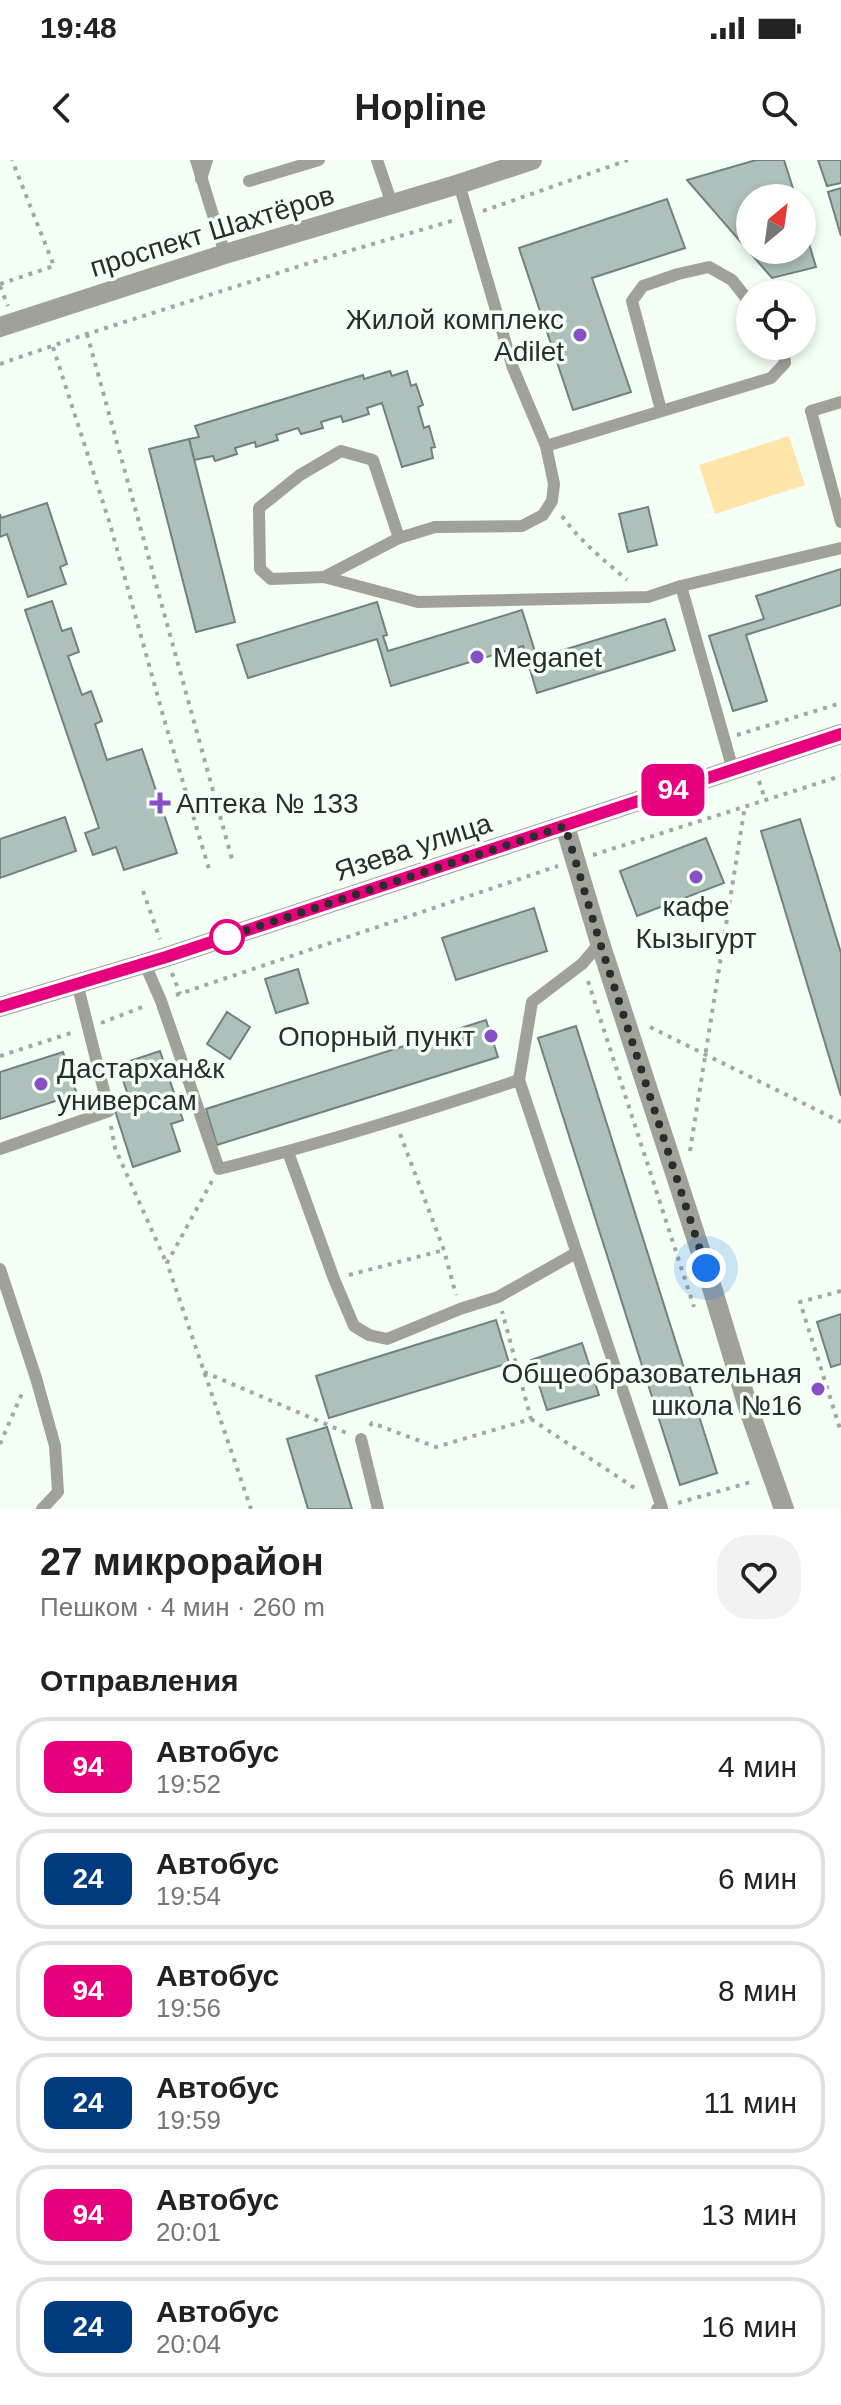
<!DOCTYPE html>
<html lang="ru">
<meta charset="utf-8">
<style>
body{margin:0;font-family:Helvetica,sans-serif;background:#f2f2f2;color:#222;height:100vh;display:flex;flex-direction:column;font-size:30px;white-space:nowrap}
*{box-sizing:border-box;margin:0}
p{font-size:26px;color:#767676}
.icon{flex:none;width:44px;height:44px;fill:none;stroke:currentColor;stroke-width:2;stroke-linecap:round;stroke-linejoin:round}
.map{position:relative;height:1349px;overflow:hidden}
.side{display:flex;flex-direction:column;background:#fff;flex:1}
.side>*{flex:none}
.badge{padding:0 16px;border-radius:12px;font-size:28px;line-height:52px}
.needle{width:52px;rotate:29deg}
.buttons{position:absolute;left:736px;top:24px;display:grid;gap:16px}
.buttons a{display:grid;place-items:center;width:80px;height:80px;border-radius:50%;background:#fff;box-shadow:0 4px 12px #0003;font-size:40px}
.you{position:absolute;width:40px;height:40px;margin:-20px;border:6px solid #fff;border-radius:50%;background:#1a73e8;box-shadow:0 0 0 12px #1a73e833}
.map>.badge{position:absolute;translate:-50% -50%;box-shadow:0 0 0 4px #fff}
h2{padding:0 40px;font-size:30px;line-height:72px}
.round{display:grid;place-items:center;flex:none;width:84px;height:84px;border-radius:32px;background:#f2f2f2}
.head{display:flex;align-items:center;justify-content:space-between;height:136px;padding:0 40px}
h1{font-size:38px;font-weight:600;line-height:60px}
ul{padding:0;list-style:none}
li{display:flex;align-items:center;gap:24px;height:100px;margin:0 16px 12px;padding:0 24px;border:4px solid #e0e0e0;border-radius:32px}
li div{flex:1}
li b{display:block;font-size:30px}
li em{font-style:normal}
li .badge{min-width:88px;font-weight:700;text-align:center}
.status{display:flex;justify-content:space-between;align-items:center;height:56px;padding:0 40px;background:#fff;direction:ltr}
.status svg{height:22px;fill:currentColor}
header{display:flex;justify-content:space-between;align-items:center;height:104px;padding:0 40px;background:#fff;font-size:36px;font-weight:600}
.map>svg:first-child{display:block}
.green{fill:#ffe5a9}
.building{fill:#adc0bb;stroke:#71827e;stroke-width:2}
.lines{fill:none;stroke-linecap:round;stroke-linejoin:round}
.path{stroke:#a0a8a1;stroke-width:4;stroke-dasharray:4 6;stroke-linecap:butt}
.service{stroke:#a0a19b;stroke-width:12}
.minor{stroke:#a0a19b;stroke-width:20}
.tertiary{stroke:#a0a19b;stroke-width:20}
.line-casing{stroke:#fff;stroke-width:18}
.line{stroke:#e6007e;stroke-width:12}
.walk{stroke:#292e2a;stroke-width:8;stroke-dasharray:0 14.4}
.poi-dot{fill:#874ec5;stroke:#f4fff5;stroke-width:3}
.stop-dot{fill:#fff;stroke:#e6007e;stroke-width:4}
.labels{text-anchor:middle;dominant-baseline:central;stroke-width:7;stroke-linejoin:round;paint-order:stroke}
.street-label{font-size:28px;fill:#292e2a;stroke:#f4fff5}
.poi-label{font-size:28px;fill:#292e2a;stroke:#f4fff5;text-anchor:end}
</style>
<div class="status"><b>19:48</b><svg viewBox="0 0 49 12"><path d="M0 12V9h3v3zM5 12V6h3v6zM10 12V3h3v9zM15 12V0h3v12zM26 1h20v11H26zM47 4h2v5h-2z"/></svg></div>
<header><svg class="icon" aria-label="back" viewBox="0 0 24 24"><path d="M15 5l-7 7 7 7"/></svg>Hopline<svg class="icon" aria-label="search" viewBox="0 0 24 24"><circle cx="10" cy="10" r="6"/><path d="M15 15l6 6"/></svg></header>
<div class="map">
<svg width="841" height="1349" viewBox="0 0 841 1349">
<rect width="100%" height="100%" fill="#f4fff5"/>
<!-- green -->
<path class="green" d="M789 276 805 325 715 354 699 305Z"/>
<!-- building -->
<g class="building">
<path d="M756 0H784L796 38H750V90H802V60L816 107 772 118 687 20Z"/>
<path d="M818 0H841V23L827 26Z"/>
<path d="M841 28V76L828 32Z"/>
<path d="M667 39 685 88 592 118 631 232 573 250 519 88Z"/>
<path d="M390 211 392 216 407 211 411 226 416 224 423 245 418 247 424 268 429 266 435 287 431 288 433 298 402 307 382 243 367 248 369 254 343 262 341 256 321 262 323 268 301 274 298 268 276 275 278 280 256 287 255 282 235 288 237 294 215 301 213 296 194 300 189 279 199 277 195 266 363 215 364 219Z"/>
<path d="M189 279 235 462 196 472 149 289Z"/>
<path d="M47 343 67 404 60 407 66 424 28 437 7 374 0 377V354L1 358Z"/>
<path d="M648 347 657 385 628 392 619 354Z"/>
<path d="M841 409V445L746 475 767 541 733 551 709 476 764 459 756 436Z"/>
<path d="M52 441 62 471 71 468 79 492 68 496 82 535 91 531 102 561 95 564 107 600 142 589 177 693 124 710 116 687 93 695 85 673 99 668 25 450Z"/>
<path d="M377 442 387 475 383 476 388 491 522 450 537 498 665 459 675 490 537 533 523 486 391 526 377 479 248 518 237 485Z"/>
<path d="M65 657 76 691 0 718V679Z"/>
<path d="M800 659 841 793V936L761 671Z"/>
<path d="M706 678 724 723 637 756 620 711Z"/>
<path d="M534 748 547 791 456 820 442 778Z"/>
<path d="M298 809 308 843 276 853 265 819Z"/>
<path d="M227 852 250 867 230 899 207 884Z"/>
<path d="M486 860 498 897 217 985 206 949Z"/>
<path d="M576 866 717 1313 680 1325 538 878Z"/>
<path d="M160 891 183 960 171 964 180 991 133 1007 112 941 128 935 118 905Z"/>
<path d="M63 892 77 934 0 959V912Z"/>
<path d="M841 1154V1204L831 1207 817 1162Z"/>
<path d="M496 1160 509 1203 329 1258 316 1216Z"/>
<path d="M582 1183 599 1235 547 1250 531 1200Z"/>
<path d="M327 1267 352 1349H308L287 1279Z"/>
</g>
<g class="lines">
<!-- path -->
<g class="path">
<path d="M483 51 628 0"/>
<path d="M0 124 54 106 12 0"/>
<path d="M0 126 8 146"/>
<path d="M87 174 233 703"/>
<path d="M53 187 110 364 164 559 209 709"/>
<path d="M0 204 87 174 328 97 455 60"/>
<path d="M562 356C580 381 604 400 627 420"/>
<path d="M737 575 841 543"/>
<path d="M759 621 765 639"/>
<path d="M593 695 841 616"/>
<path d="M143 731 160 779"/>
<path d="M172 813 180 834"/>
<path d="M588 821 694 1147"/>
<path d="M176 835 558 706"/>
<path d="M101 863 145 846"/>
<path d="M650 867 841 962"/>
<path d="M0 896 74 872"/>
<path d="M111 966 115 988 166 1102"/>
<path d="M400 974 444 1090 456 1135"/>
<path d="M690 991 745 646"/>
<path d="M212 1021 167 1103 251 1349"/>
<path d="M349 1115 444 1090"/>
<path d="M841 1131 800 1142 841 1272"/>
<path d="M204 1212 349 1274"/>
<path d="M531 1259 639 1331"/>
<path d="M370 1266 372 1263 436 1287 531 1259 502 1151"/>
<path d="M0 1284 23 1231"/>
<path d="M678 1343 751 1322 750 1319"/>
</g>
<!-- service -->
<g class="service">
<path d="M196 0 225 94"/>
<path d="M377 0 392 44"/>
<path d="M201 19 207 0"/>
<path d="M249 21 319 0"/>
<path d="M841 242 811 251 841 362"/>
<path d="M661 250 632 141 643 126 678 114 709 107 732 120 750 143"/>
<path d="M546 286 771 218 785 203 783 186"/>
<path d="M399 378 373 300 341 291 300 315 259 348 260 409 271 419 324 417 418 442 648 437 681 426 841 388"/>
<path d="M324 417 399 378 435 367 522 366 543 355 552 341 554 324 546 286 513 208 459 24"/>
<path d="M681 426 733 610"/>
<path d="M600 783 582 804 532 842 519 920 662 1348 657 1349"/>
<path d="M144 802 161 841 219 1009C321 984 420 953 519 920"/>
<path d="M0 989 109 951 77 823"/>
<path d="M288 992 334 1119 354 1166 369 1175 387 1179 460 1149 498 1137 576 1093"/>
<path d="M0 1109 36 1218 55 1286 58 1332 42 1349"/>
<path d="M361 1279 378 1349"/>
</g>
<!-- minor -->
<g class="minor">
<path d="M565 666 600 783 706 1108 749 1250 784 1349"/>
<path d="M0 847 166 797 841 574"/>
</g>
<!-- tertiary -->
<path class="tertiary" d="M0 167 225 94 459 24 532 0"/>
</g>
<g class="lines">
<defs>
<path id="line" d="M0 847 166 797 841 574"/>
</defs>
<!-- line casing -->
<use href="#line" class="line-casing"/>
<!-- line -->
<use href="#line" class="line"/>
<!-- walk -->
<path class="walk" d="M227 777 223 778 565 666 600 783 706 1108"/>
</g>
<!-- markers -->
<g class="poi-dot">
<circle cx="580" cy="175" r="8"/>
<circle cx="477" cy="497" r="8"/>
<path d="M156 631h8v8h8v8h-8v8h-8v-8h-8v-8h8z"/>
<circle cx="696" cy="717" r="8"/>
<circle cx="491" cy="876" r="8"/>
<circle cx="41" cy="924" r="8"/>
<circle cx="818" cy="1229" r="8"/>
</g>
<circle class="stop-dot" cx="227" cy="777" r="16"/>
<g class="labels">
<!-- street labels -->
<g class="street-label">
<text transform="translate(212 71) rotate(-17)">проспект Шахтёров</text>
<text transform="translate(413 687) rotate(-18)">Язева улица</text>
</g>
<!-- poi labels -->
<g class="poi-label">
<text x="564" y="159">Жилой комплекс<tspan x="564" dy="32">Adilet</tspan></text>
<text x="493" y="497" text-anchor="start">Meganet</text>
<text x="176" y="643" text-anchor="start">Аптека № 133</text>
<text x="696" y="746" text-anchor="middle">кафе<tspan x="696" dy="32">Кызыгурт</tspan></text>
<text x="475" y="876">Опорный пункт</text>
<text x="57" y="908" text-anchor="start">Дастархан&amp;к<tspan x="57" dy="32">универсам</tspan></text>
<text x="802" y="1213">Общеобразовательная<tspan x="802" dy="32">школа №16</tspan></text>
</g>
</g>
</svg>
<div class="buttons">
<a><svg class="needle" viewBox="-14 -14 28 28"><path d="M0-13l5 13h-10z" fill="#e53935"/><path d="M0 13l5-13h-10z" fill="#767676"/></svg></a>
<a><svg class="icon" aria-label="locate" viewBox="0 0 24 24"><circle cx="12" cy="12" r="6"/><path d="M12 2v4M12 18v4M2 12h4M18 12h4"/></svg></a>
</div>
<div class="you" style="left:706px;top:1108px"></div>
<b class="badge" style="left:673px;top:630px;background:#e6007e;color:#fff">94</b>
</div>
<section class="side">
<div class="head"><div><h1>27 микрорайон</h1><p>Пешком · 4 мин · 260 m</p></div><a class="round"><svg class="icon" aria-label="heart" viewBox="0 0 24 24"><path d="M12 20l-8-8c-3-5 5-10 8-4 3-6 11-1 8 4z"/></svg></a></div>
<h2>Отправления</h2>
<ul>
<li><span class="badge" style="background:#e6007e;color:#fff">94</span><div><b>Автобус</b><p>19:52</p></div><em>4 мин</em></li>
<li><span class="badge" style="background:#003b80;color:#fff">24</span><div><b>Автобус</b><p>19:54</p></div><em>6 мин</em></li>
<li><span class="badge" style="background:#e6007e;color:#fff">94</span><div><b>Автобус</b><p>19:56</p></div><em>8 мин</em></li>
<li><span class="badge" style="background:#003b80;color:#fff">24</span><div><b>Автобус</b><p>19:59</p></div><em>11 мин</em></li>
<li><span class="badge" style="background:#e6007e;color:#fff">94</span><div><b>Автобус</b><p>20:01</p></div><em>13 мин</em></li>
<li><span class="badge" style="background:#003b80;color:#fff">24</span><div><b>Автобус</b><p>20:04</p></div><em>16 мин</em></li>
</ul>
</section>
